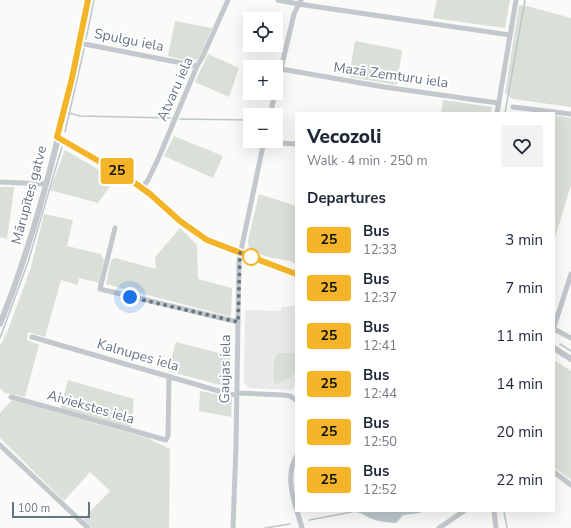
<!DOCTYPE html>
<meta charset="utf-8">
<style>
body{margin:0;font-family:"Nunito Sans",sans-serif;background:#f2f2f3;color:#1f2937;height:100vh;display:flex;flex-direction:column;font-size:15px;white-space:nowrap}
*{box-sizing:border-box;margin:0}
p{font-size:13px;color:#747a83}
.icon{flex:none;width:22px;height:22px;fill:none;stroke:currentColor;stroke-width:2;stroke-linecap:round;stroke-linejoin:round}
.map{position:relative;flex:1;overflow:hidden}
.drawer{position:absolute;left:295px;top:112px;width:260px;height:400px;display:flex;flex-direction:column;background:#fff;border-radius:0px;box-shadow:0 4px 16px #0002}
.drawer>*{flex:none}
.badge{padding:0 8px;border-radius:3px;font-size:14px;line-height:26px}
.buttons{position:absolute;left:243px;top:12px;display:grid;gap:8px}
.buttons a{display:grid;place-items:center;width:40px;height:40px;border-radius:0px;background:#fff;box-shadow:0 4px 16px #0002;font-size:20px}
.scale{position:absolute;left:12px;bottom:10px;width:78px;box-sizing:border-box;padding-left:4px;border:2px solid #657683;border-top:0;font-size:11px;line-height:14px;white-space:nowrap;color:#657683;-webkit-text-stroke:3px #fff;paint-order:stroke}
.you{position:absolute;width:20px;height:20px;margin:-10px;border:3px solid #fff;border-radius:50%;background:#1a73e8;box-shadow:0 0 0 6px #1a73e833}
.map>.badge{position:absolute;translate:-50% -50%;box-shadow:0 0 0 2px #fff}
h2{padding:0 12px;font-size:15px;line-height:36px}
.round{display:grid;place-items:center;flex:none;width:42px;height:42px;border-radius:0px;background:#f2f2f3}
.overview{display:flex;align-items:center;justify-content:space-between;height:68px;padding:0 12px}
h1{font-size:19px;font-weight:800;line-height:30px}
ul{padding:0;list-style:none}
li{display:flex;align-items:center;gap:12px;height:48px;padding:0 12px}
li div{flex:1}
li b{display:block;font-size:15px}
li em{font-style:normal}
li .badge{min-width:44px;font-weight:700;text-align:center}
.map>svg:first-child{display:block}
.built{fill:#e8e9e9}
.green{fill:#dadfd7}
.water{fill:#bbc7cb}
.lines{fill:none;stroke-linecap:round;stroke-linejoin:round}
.stream{stroke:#bbc7cb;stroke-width:1.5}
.minor{stroke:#c3c8cc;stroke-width:5}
.tertiary{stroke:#c3c8cc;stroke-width:6}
.line-casing{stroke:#fff;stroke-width:9}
.line{stroke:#f4b427;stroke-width:6}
.walk{stroke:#657683;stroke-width:4;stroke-dasharray:0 7.2}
.stop-dot{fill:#fff;stroke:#f4b427;stroke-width:2}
.labels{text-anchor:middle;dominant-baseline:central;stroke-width:4;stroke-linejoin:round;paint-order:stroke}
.street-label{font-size:14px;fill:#657683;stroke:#fff}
</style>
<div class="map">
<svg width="571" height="528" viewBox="0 0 571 528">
<rect width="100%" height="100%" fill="#fafaf8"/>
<!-- built -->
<path class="built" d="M293 306 296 307V384L292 390 249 388 244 383 245 310 280 311H281V307Z"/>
<!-- green -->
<g class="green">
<path d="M437 0H510L505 28 433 18Z"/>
<path d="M519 5 527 6 571 18V107L513 99 505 93Z"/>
<path d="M175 21 212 28 199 58 193 62 168 56Z"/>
<path d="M355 41 402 50 397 85 349 77Z"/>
<path d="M208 54 239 68 229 97 195 82Z"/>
<path d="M443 100 492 107 491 113H441Z"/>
<path d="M554 115 571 118V185L554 241Z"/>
<path d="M174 136 223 156 213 178 164 156Z"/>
<path d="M65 150 115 179 98 203 50 190Z"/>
<path d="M0 187H14V189L7 239 0 237Z"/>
<path d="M259 194 296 206V264L290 261 268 257 249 250 248 241Z"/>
<path d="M44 214 73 220 67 246 101 254 104 260 99 283 79 278 78 285 61 280 45 337 28 332 27 340 39 345 25 397 5 393 0 388V346L8 330 31 267Z"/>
<path d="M180 228 197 245 198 279 232 288 231 317 106 284 111 260 115 258 156 269 155 257Z"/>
<path d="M176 342 230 356 231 388 168 371Z"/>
<path d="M280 353H296V372L290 378 276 384 274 383V362L276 355Z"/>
<path d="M554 360 571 371V480L554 467Z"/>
<path d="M68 380 134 399 131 429 60 409Z"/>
<path d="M200 391 232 397 231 417 199 411Z"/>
<path d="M12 400 147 438 170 449 169 528H92L83 519 110 491 90 472 64 501 0 438V413Z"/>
</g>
<!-- water -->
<path class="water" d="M354 511H423L420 513 403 515 396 523C387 522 378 522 370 518 361 514 364 513 352 512Z"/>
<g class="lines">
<!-- stream -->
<g class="stream">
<path d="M86 39 94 0"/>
<path d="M69 113 80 116 171 118"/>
<path d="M505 113 525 0"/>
<path d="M180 119 250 120"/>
<path d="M65 132 84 49"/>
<path d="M0 338 28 262 62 147"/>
<path d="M560 344 571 351"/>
<path d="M504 511 507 528"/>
<path d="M309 520 352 512"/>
<path d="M265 528 290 524"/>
</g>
<!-- minor -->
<g class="minor">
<path d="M278 0 298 4 510 35"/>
<path d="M79 43 197 66"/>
<path d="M281 69 384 87 498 103"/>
<path d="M276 90 294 14 301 0"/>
<path d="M513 107 571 114"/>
<path d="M497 113 516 0"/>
<path d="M270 115 275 93"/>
<path d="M264 142 296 144"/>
<path d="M0 182 46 184"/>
<path d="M142 188 148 180 159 157 197 66 202 58 228 0"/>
<path d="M115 228 100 289 238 322"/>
<path d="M554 327 571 274"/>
<path d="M554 329 571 338"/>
<path d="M32 337 229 394 236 395"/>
<path d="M237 393 283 395 290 396 296 400"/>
<path d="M11 397 166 440 168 436 169 377"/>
<path d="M0 445 88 528"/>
<path d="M296 457C287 473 291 491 296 508"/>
<path d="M554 472 571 485"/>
<path d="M297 511 302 528"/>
<path d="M494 511 496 528"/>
<path d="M233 528 236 445 239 260 264 141"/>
<path d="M439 528 464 511"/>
</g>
<!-- tertiary -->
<g class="tertiary">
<path d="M57 137 128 178 142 188 180 221 207 240 296 274"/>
<path d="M0 324C42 220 66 109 88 0"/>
<path d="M554 348 571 359"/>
</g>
</g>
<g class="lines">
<defs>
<path id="line" d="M88 0 72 78 57 137 128 178 150 194 180 221 207 240 296 274"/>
</defs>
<!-- line casing -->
<use href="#line" class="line-casing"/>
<!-- line -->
<use href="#line" class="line"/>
<!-- walk -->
<path class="walk" d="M130 297 238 322 240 253 251 257"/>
</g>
<!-- markers -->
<circle class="stop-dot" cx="251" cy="257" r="8"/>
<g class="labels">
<!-- street labels -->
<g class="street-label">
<text transform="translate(129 40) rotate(11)">Spulgu iela</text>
<text transform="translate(391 75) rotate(8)">Mazā Zemturu iela</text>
<text transform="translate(175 89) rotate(-66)">Atvaru iela</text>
<text transform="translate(29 195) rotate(-75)">Mārupītes gatve</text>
<text transform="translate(138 355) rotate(16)">Kalnupes iela</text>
<text transform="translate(225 369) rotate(-89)">Gaujas iela</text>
<text transform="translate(91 407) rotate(16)">Aiviekstes iela</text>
</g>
</g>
</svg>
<div class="buttons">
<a><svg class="icon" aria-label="locate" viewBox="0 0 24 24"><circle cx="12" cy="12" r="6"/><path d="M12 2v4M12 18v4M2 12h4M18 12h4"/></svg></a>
<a>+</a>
<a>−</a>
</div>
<div class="scale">100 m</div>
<div class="you" style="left:130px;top:297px"></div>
<b class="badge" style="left:117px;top:171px;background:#f4b427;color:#111">25</b>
<section class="drawer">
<div class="overview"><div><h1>Vecozoli</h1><p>Walk · 4 min · 250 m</p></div><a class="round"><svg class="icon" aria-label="heart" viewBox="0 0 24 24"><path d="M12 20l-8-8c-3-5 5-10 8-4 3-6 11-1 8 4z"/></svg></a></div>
<h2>Departures</h2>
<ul>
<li><span class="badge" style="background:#f4b427;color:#111">25</span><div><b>Bus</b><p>12:33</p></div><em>3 min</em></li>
<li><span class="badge" style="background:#f4b427;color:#111">25</span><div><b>Bus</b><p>12:37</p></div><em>7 min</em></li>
<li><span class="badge" style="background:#f4b427;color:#111">25</span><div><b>Bus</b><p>12:41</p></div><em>11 min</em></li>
<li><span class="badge" style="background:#f4b427;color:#111">25</span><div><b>Bus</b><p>12:44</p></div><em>14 min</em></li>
<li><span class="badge" style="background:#f4b427;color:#111">25</span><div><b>Bus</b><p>12:50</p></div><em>20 min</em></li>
<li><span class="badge" style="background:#f4b427;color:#111">25</span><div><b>Bus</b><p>12:52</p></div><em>22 min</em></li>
</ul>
</section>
</div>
